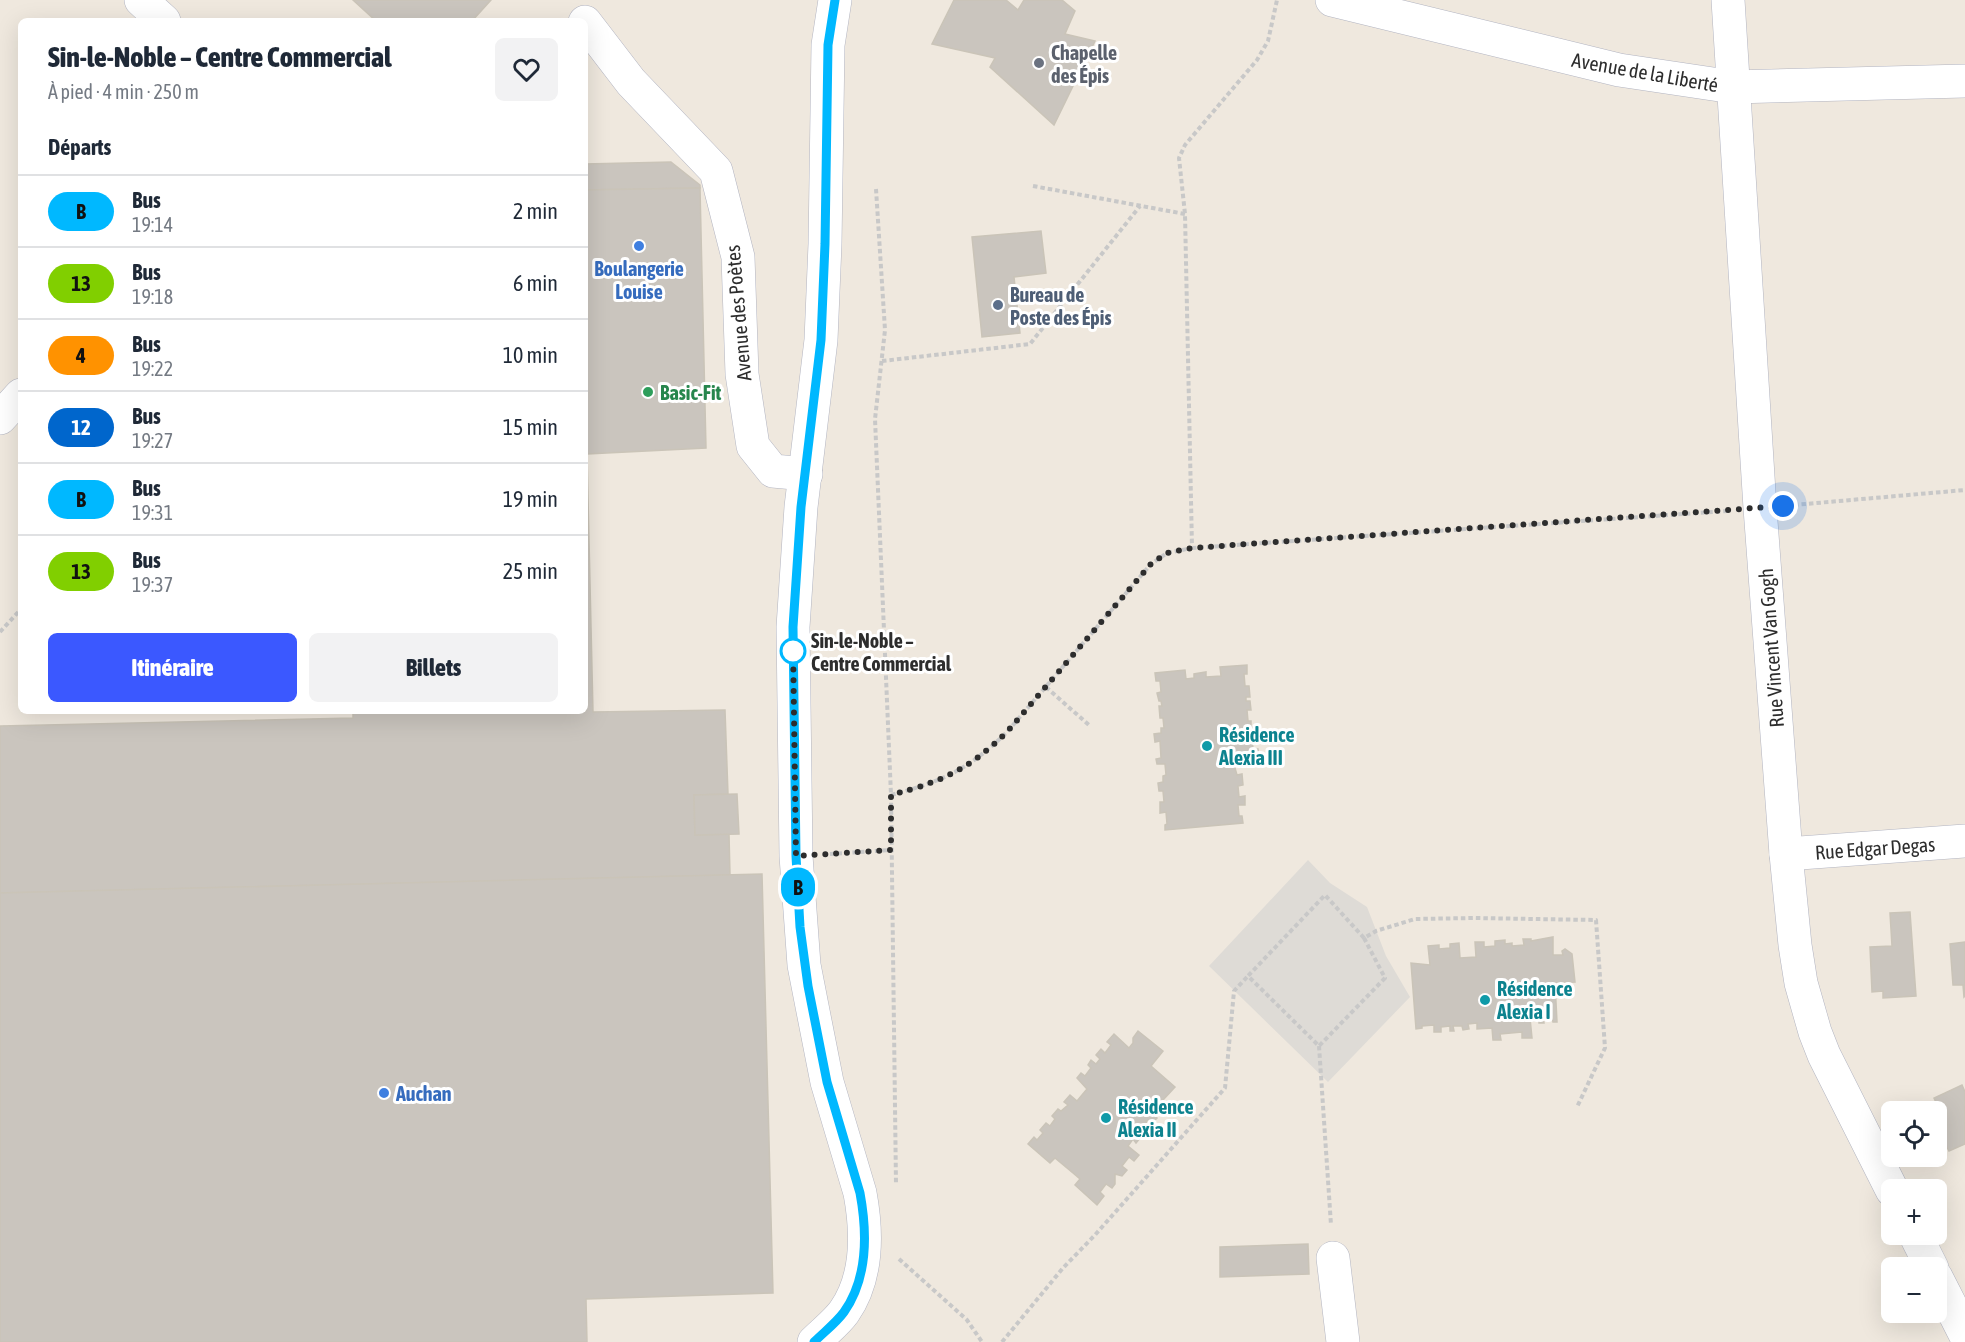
<!DOCTYPE html>
<html lang="fr">
<meta charset="utf-8">
<style>
body{margin:0;font-family:"Asap Condensed",sans-serif;background:#f2f2f3;color:#1f2937;height:100vh;display:flex;flex-direction:column;font-size:22px;white-space:nowrap}
*{box-sizing:border-box;margin:0}
p{font-size:20px;color:#747a83}
.icon{flex:none;width:33px;height:33px;fill:none;stroke:currentColor;stroke-width:2;stroke-linecap:round;stroke-linejoin:round}
.map{position:relative;flex:1;overflow:hidden}
.drawer{position:absolute;left:18px;top:18px;width:570px;height:696px;display:flex;flex-direction:column;background:#fff;border-radius:9px;box-shadow:0 6px 24px #0002}
.drawer>*{flex:none}
.badge{padding:0 12px;border-radius:20px;font-size:21px;line-height:39px}
.buttons{position:absolute;left:1881px;top:1101px;display:grid;gap:12px}
.buttons a{display:grid;place-items:center;width:66px;height:66px;border-radius:9px;background:#fff;box-shadow:0 6px 24px #0002;font-size:30px}
.you{position:absolute;width:30px;height:30px;margin:-15px;border:4px solid #fff;border-radius:50%;background:#1a73e8;box-shadow:0 0 0 9px #1a73e833}
.map>.badge{position:absolute;translate:-50% -50%;box-shadow:0 0 0 3px #fff}
h2{padding:0 30px;font-size:22px;line-height:54px}
.round{display:grid;place-items:center;flex:none;width:63px;height:63px;border-radius:9px;background:#f2f2f3}
.summary{display:flex;align-items:center;justify-content:space-between;height:102px;padding:0 30px}
h1{font-size:28px;font-weight:800;line-height:45px}
.action{display:flex;gap:12px;margin-top:auto;padding:12px 30px}
.action a{flex:1;height:69px;border-radius:9px;background:#3b58ff;color:#fff;font-size:24px;font-weight:800;line-height:69px;text-align:center}
.action a+a{background:#f2f2f3;color:#1f2937}
ul{padding:0;list-style:none}
li{display:flex;align-items:center;gap:18px;height:72px;padding:0 30px;border-top:2px solid #e0e1e3}
li div{flex:1}
li b{display:block;font-size:22px}
li em{font-style:normal}
li .badge{min-width:66px;font-weight:700;text-align:center}
.map>svg:first-child{display:block}
.plaza{fill:#dedbd6}
.building{fill:#cac5be;stroke:#cac4b8;stroke-width:1.5}
.lines{fill:none;stroke-linecap:round;stroke-linejoin:round}
.minor-casing{stroke:#b2b4c1;stroke-width:34}
.path{stroke:#c8c8c8;stroke-width:4;stroke-dasharray:4.5 3;stroke-linecap:butt}
.minor{stroke:#fff;stroke-width:33}
.line-casing{stroke:#fff;stroke-width:14}
.line{stroke:#00b8ff;stroke-width:9}
.walk{stroke:#2d2d2d;stroke-width:6;stroke-dasharray:0 10.8}
.worship-dot{fill:#6b7280;stroke:#fff;stroke-width:2}
.shop-dot{fill:#3f7fe0;stroke:#fff;stroke-width:2}
.service-dot{fill:#5c6f8a;stroke:#fff;stroke-width:2}
.leisure-dot{fill:#2e9e5b;stroke:#fff;stroke-width:2}
.stop-dot{fill:#fff;stroke:#00b8ff;stroke-width:3}
.culture-dot{fill:#0f9aa8;stroke:#fff;stroke-width:2}
.labels{text-anchor:middle;dominant-baseline:central;stroke-width:6;stroke-linejoin:round;paint-order:stroke}
.worship-label{font-size:20px;font-weight:bold;fill:#5b616d;stroke:#fff;text-anchor:start}
.street-label{font-size:20px;fill:#2d2d2d;stroke:#fff}
.shop-label{font-size:20px;font-weight:bold;fill:#366cbe;stroke:#fff}
.service-label{font-size:20px;font-weight:bold;fill:#4e5e75;stroke:#fff;text-anchor:start}
.leisure-label{font-size:20px;font-weight:bold;fill:#27864d;stroke:#fff;text-anchor:start}
.stop-label{font-size:20px;font-weight:bold;fill:#2d2d2d;stroke:#fff;text-anchor:start}
.culture-label{font-size:20px;font-weight:bold;fill:#0d838f;stroke:#fff;text-anchor:start}
</style>
<div class="map">
<svg width="1965" height="1342" viewBox="0 0 1965 1342">
<rect width="100%" height="100%" fill="#efe8de"/>
<!-- plaza -->
<path class="plaza" d="M1308 860 1330 883 1367 907 1386 956 1410 997 1328 1082 1209 966Z"/>
<!-- building -->
<g class="building">
<path d="M353 0H491L472 21H376Z"/>
<path d="M954 0H1006L1018 10 1024 0H1062L1075 11 1065 34 1095 41 1054 125 990 67 995 58 932 44Z"/>
<path d="M671 162 700 185V188L585 190V164Z"/>
<path d="M700 188 706 448 587 454 593 712 725 710 728 794 694 795 695 835 729 834 730 875 0 893V726L353 718V711H585V190Z"/>
<path d="M1041 231 1046 273 1014 277 1020 333 982 337 972 237Z"/>
<path d="M1247 665V674H1244L1245 686H1249L1250 697H1246V701H1250L1251 710H1247L1248 721H1251V727H1257L1258 738H1252L1253 749H1258L1259 757 1233 761 1237 775 1242 774 1243 785 1238 786 1239 797 1245 796V805H1238L1239 816H1242L1243 823 1165 830V825L1167 824 1166 812 1160 813V802H1164L1163 791H1159L1158 783 1163 782V776L1166 775 1165 764H1157L1156 759 1161 758 1160 741 1155 742 1154 734 1161 733V728H1164L1163 718H1160L1159 706H1162L1161 701H1159L1157 693 1161 692 1160 681H1156L1155 673 1185 670 1186 679 1194 678V674L1206 672V677L1221 676 1220 667Z"/>
<path d="M737 794 739 834 695 835 694 795Z"/>
<path d="M762 874 773 1293 586 1299 587 1342H0V893Z"/>
<path d="M1910 912 1916 996 1883 998V991L1872 992 1870 947 1892 946 1890 913Z"/>
<path d="M1553 937V955H1563L1562 951 1565 949 1572 954 1575 982 1555 983 1557 1022H1553L1552 1017H1543L1544 1023H1539V1018H1530L1532 1038H1522V1032L1500 1034 1501 1040H1493L1492 1028 1477 1029V1023L1468 1024 1469 1029 1463 1030 1462 1026H1453L1454 1031H1450V1026L1441 1027V1032H1434V1025L1422 1026V1028L1416 1029 1411 963 1430 965 1428 946 1439 945V949L1450 948V944L1459 943 1460 958 1476 957 1475 942H1484V947L1495 946V941L1505 940V944L1512 943V946L1524 945 1523 939H1531V941Z"/>
<path d="M1965 942V996L1964 997 1963 985H1953L1950 944Z"/>
<path d="M1138 1031 1163 1051 1151 1066 1175 1087 1163 1100 1167 1105 1163 1111 1154 1112 1157 1118 1155 1120 1146 1121 1148 1128 1146 1130 1138 1131 1140 1138 1136 1143 1133 1139 1128 1146 1139 1155 1134 1161 1129 1157 1122 1166 1127 1170 1122 1176 1115 1174V1184L1112 1188 1106 1184 1100 1192 1104 1196 1097 1205 1075 1185 1080 1179 1073 1173 1055 1158 1050 1163 1028 1144 1034 1137 1037 1140 1043 1133 1040 1130 1046 1123 1050 1126 1055 1119 1052 1116 1058 1109 1061 1111 1068 1105 1064 1102 1070 1095 1077 1101 1087 1089 1077 1078 1081 1073 1085 1076 1091 1068 1088 1065 1091 1060 1096 1064 1100 1059 1096 1055 1101 1049 1105 1053 1111 1045 1107 1042 1114 1034 1129 1048 1133 1043V1038Z"/>
<path d="M1962 1085 1965 1092V1144L1949 1151 1936 1126V1112H1933L1939 1109 1934 1098Z"/>
<path d="M1308 1244 1309 1274 1220 1277V1247Z"/>
</g>
<g class="lines">
<defs>
<g id="minor">
<path d="M141 0 164 21"/>
<path d="M1332 0 1619 70 1733 87 1965 81"/>
<path d="M1728 0 1760 508 1786 854 1795 945 1801 983 1815 1032 1824 1055 1892 1190"/>
<path d="M585 22 631 82 716 171 738 257 742 374 753 446 773 471 806 474"/>
<path d="M0 418 21 395"/>
<path d="M1786 854 1965 841"/>
<path d="M1915 1234 1932 1268"/>
<path d="M1333 1258 1343 1342"/>
<path d="M1936 1277 1965 1334"/>
<path d="M814 1342C824 1332 836 1323 844 1312 868 1278 867 1231 860 1193L827 1082 812 1006 804 965 796 856 793 627 801 507 821 340 825 244 828 45 835 0"/>
</g>
</defs>
<!-- minor casing -->
<use href="#minor" class="minor-casing"/>
<!-- path -->
<g class="path">
<path d="M1033 186 1185 214"/>
<path d="M876 189 885 330 875 419 891 795 896 1184"/>
<path d="M882 361 1030 344 1140 206"/>
<path d="M1794 505 1965 490"/>
<path d="M1192 548 1727 511"/>
<path d="M0 632 21 609"/>
<path d="M1046 687 1090 726"/>
<path d="M891 795C943 781 968 770 1007 732L1151 564 1167 553 1192 548 1185 214 1179 158 1185 145 1257 60 1268 41 1277 0"/>
<path d="M830 854 891 850"/>
<path d="M1364 938 1385 978 1319 1046 1248 976 1325 895 1364 938 1376 931 1415 919 1474 918 1596 920 1605 1048 1577 1107"/>
<path d="M1319 1046 1331 1225"/>
<path d="M899 1259 967 1320 982 1342"/>
<path d="M1002 1342 1063 1268 1095 1235 1225 1088 1234 991 1248 976"/>
</g>
<!-- minor -->
<use href="#minor" class="minor"/>
</g>
<g class="lines">
<defs>
<path id="line" d="M814 1342C824 1332 836 1323 844 1312 868 1278 867 1231 860 1193L827 1082 808 986 800 927 796 856 793 627 801 507 821 340 825 244 828 45 835 0"/>
</defs>
<!-- line casing -->
<use href="#line" class="line-casing"/>
<!-- line -->
<use href="#line" class="line"/>
<!-- walk -->
<path class="walk" d="M793 651V644L796 856 891 850V795C943 781 968 770 1007 732L1151 564 1167 553 1192 548 1783 506"/>
</g>
<!-- markers -->
<circle class="worship-dot" cx="1039" cy="63" r="6"/>
<g class="shop-dot">
<circle cx="639" cy="246" r="6"/>
<circle cx="384" cy="1093" r="6"/>
</g>
<circle class="service-dot" cx="998" cy="305" r="6"/>
<circle class="leisure-dot" cx="648" cy="392" r="6"/>
<circle class="stop-dot" cx="793" cy="651" r="12"/>
<g class="culture-dot">
<circle cx="1207" cy="746" r="6"/>
<circle cx="1485" cy="1000" r="6"/>
<circle cx="1106" cy="1118" r="6"/>
</g>
<g class="labels">
<!-- worship labels -->
<g class="worship-label">
<text x="1051" y="52">Chapelle<tspan x="1051" dy="23">des Épis</tspan></text>
</g>
<!-- street labels -->
<g class="street-label">
<text transform="translate(1645 72) rotate(10)">Avenue de la Liberté</text>
<text transform="translate(738 313) rotate(-95)">Avenue des Poètes</text>
<text transform="translate(1771 648) rotate(-94)">Rue Vincent Van Gogh</text>
<text transform="translate(1875 848) rotate(-4)">Rue Edgar Degas</text>
</g>
<!-- shop labels -->
<g class="shop-label">
<text x="639" y="268">Boulangerie<tspan x="639" dy="23">Louise</tspan></text>
<text x="396" y="1093" text-anchor="start">Auchan</text>
</g>
<!-- service labels -->
<g class="service-label">
<text x="1010" y="294">Bureau de<tspan x="1010" dy="23">Poste des Épis</tspan></text>
</g>
<!-- leisure labels -->
<g class="leisure-label">
<text x="660" y="392">Basic-Fit</text>
</g>
<!-- stop labels -->
<g class="stop-label">
<text x="811" y="640">Sin-le-Noble –<tspan x="811" dy="23">Centre Commercial</tspan></text>
</g>
<!-- culture labels -->
<g class="culture-label">
<text x="1219" y="734">Résidence<tspan x="1219" dy="23">Alexia III</tspan></text>
<text x="1497" y="988">Résidence<tspan x="1497" dy="23">Alexia I</tspan></text>
<text x="1118" y="1106">Résidence<tspan x="1118" dy="23">Alexia II</tspan></text>
</g>
</g>
</svg>
<div class="buttons">
<a><svg class="icon" aria-label="locate" viewBox="0 0 24 24"><circle cx="12" cy="12" r="6"/><path d="M12 2v4M12 18v4M2 12h4M18 12h4"/></svg></a>
<a>+</a>
<a>−</a>
</div>
<div class="you" style="left:1783px;top:506px"></div>
<b class="badge" style="left:798px;top:887px;background:#00b8ff;color:#111">B</b>
<section class="drawer">
<div class="summary"><div><h1>Sin-le-Noble – Centre Commercial</h1><p>À pied · 4 min · 250 m</p></div><a class="round"><svg class="icon" aria-label="heart" viewBox="0 0 24 24"><path d="M12 20l-8-8c-3-5 5-10 8-4 3-6 11-1 8 4z"/></svg></a></div>
<h2>Départs</h2>
<ul>
<li><span class="badge" style="background:#00b8ff;color:#111">B</span><div><b>Bus</b><p>19:14</p></div><em>2 min</em></li>
<li><span class="badge" style="background:#81cf00;color:#111">13</span><div><b>Bus</b><p>19:18</p></div><em>6 min</em></li>
<li><span class="badge" style="background:#ff9200;color:#111">4</span><div><b>Bus</b><p>19:22</p></div><em>10 min</em></li>
<li><span class="badge" style="background:#06c;color:#fff">12</span><div><b>Bus</b><p>19:27</p></div><em>15 min</em></li>
<li><span class="badge" style="background:#00b8ff;color:#111">B</span><div><b>Bus</b><p>19:31</p></div><em>19 min</em></li>
<li><span class="badge" style="background:#81cf00;color:#111">13</span><div><b>Bus</b><p>19:37</p></div><em>25 min</em></li>
</ul>
<div class="action"><a>Itinéraire</a><a>Billets</a></div>
</section>
</div>
